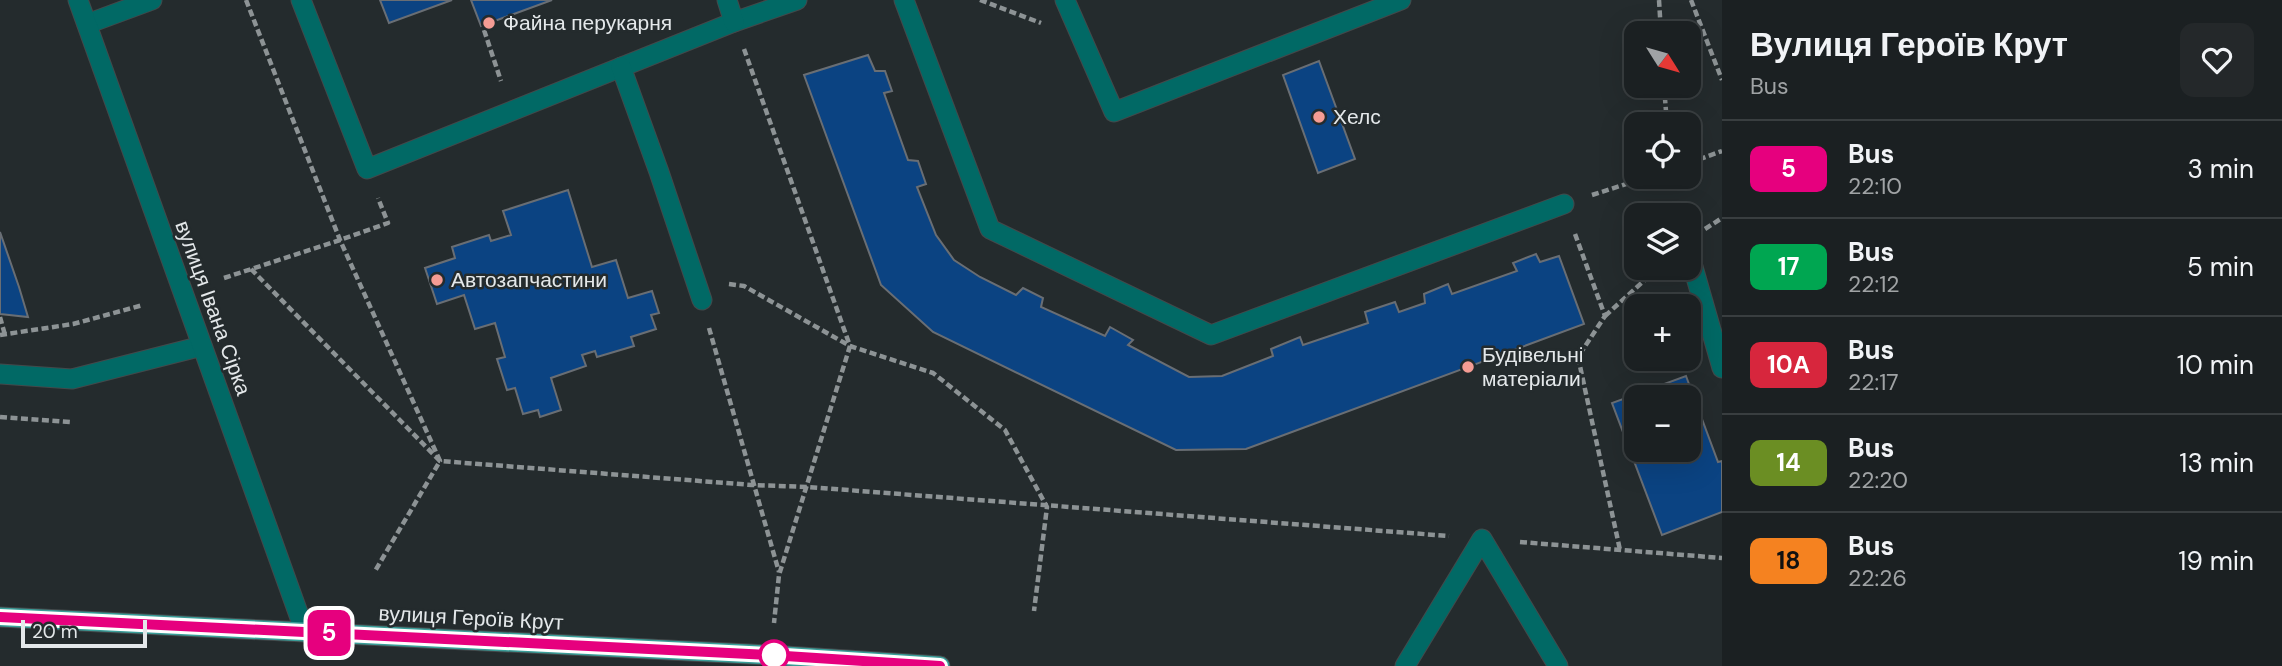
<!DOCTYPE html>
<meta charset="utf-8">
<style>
body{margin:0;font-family:"DM Sans",sans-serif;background:#24282a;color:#f1f3f6;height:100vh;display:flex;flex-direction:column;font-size:26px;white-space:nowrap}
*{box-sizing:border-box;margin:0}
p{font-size:23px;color:#a0a3a5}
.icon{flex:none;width:38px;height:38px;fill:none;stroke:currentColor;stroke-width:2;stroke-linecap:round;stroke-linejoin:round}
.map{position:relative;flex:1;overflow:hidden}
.sheet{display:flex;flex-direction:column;background:#1b2022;width:560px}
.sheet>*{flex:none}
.badge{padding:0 14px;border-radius:10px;font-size:24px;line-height:46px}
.needle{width:46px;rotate:127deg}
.controls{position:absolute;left:1624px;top:21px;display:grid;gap:14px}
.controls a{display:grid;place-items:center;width:77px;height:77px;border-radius:14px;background:#1b2022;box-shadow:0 7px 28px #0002,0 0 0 2px #393e40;font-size:35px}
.scale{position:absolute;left:21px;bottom:18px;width:126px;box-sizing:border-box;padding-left:7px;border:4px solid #e4e8ea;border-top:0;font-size:19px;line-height:24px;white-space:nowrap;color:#e4e8ea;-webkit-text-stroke:5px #242b2d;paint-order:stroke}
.map>.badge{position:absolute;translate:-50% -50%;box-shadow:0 0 0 4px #fff}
.round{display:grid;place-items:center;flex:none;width:74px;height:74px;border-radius:14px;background:#24282a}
.overview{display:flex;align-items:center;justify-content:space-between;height:119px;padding:0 28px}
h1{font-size:33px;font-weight:800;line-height:52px}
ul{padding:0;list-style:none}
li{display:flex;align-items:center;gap:21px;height:98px;padding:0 28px;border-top:2px solid #393e40}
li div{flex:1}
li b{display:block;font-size:26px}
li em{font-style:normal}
li .badge{min-width:77px;font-weight:700;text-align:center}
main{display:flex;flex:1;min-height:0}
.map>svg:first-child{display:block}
.building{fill:#0b4382;stroke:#696e74;stroke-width:2;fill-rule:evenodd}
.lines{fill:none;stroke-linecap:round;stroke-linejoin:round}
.service-casing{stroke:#43494b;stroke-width:21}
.tertiary-casing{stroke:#43494b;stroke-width:21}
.primary-casing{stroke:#43494b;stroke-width:21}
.path{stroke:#8d9395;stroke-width:4.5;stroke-dasharray:7 3.5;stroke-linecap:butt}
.service{stroke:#016965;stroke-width:19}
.tertiary{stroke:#016965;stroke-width:19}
.primary{stroke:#399d98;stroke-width:19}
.line-casing{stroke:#fff;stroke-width:16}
.line{stroke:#e6007e;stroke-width:10}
.poi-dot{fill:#f59c94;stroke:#242b2d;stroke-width:2.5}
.stop-dot{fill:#fff;stroke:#e6007e;stroke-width:3.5}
.labels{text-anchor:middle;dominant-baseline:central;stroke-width:5;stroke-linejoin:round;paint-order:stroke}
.poi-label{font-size:21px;fill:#e4e8ea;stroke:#242b2d;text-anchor:start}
.street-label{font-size:21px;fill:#e4e8ea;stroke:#242b2d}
</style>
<main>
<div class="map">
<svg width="1722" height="666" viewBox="0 0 1722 666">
<rect width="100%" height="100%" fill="#242b2d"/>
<!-- building -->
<g class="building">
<path d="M380 0H452L389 23Z"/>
<path d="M471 0H552L481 26Z"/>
<path d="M868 55 875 71H885L892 91 884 93 908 160 918 161 926 184 917 187 936 235 954 260 980 277 1016 295 1023 288 1043 298 1041 307 1105 336 1110 327 1133 340 1128 345 1189 377 1222 376 1273 356 1271 349 1300 337 1303 345 1368 323 1365 312 1395 302 1399 312 1425 303 1424 294 1448 284 1452 294 1517 271 1513 263 1536 254 1540 262 1559 256 1584 324 1246 449 1176 450 933 332 881 285 804 75Z"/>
<path d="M1319 61 1355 159 1318 173 1283 75Z"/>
<path d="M568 190 592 267 616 260 628 298 652 291 659 313 651 315 656 329 631 337 634 346 597 357 595 351 582 355 586 366 551 378 561 410 540 417 538 410 523 414 515 388 507 390 497 359 505 357 495 323 475 329 464 295 437 304 425 268 455 258 452 247 489 235 491 241 511 235 503 211Z"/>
<path d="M0 232 19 287 28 317 0 314Z"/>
<path d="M1686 376 1718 462 1722 461V512L1662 535 1612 403ZM1636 397H1689V450H1636Z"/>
</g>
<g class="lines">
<defs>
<g id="service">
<path d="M301 0 367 169 734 22 797 0"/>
<path d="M727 0 734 22"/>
<path d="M904 0 990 229 1211 335 1564 204"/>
<path d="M1065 0 1114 112 1401 0"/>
<path d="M87 24 152 0"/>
<path d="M621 67 659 172 702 300"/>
<path d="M1689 253 1722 368"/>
<path d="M0 374 72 379 202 346"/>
<path d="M1405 666 1482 539 1558 666"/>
</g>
<path id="tertiary" d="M78 0 305 632"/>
<path id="primary" d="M0 617 770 655 940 666"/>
</defs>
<!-- service casing -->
<use href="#service" class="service-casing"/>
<!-- tertiary casing -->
<use href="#tertiary" class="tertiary-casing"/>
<!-- primary casing -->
<use href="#primary" class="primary-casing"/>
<!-- path -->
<g class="path">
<path d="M246 0 340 240 440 461 752 485 808 487 1449 536"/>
<path d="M980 0 1041 23"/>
<path d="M1659 0 1661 33"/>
<path d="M1691 0 1722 80"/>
<path d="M489 23 483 27 501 81"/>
<path d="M744 49 850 346 933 373 1005 430 1047 507 1034 611"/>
<path d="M1664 86 1667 124"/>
<path d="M1689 163 1722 151"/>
<path d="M1592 195 1648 177"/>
<path d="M1705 229 1722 218"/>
<path d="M1575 234 1605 316 1578 357 1620 550"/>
<path d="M251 269 440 461 375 571"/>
<path d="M224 278 340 240 388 223 378 198"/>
<path d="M729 284 744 286 850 346 779 575 774 623"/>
<path d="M1605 316 1658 268"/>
<path d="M0 317 5 335"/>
<path d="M709 328 779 572"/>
<path d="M0 335 73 324 143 305"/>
<path d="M0 417 71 422"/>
<path d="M1520 542 1722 558"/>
</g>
<!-- service -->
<use href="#service" class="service"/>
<!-- tertiary -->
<use href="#tertiary" class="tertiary"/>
<!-- primary -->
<use href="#primary" class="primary"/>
</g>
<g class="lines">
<defs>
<path id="line" d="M0 617 770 655 940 666"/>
</defs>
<!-- line casing -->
<use href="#line" class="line-casing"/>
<!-- line -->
<use href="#line" class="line"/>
</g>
<!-- markers -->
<g class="poi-dot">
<circle cx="489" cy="23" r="7"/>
<circle cx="1319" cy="117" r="7"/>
<circle cx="437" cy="280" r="7"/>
<circle cx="1468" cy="367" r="7"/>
</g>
<circle class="stop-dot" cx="774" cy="655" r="14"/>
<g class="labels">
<!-- poi labels -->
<g class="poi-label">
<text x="503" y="23">Файна перукарня</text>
<text x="1333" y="117">Хелс</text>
<text x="451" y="280">Автозапчастини</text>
<text x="1482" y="355">Будівельні<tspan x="1482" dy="24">матеріали</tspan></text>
</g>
<!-- street labels -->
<g class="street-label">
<text transform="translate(213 308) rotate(70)">вулиця Івана Сірка</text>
<text transform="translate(471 618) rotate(3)">вулиця Героїв Крут</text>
</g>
</g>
</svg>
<div class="controls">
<a><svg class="needle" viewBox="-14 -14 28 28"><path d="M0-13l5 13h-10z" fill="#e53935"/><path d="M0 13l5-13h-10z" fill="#a0a3a5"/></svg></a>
<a><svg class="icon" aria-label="locate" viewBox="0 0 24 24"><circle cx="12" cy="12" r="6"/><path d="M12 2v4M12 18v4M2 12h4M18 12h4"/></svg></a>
<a><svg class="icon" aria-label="layers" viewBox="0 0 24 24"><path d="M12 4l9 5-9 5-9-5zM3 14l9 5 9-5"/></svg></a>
<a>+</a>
<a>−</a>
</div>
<div class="scale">20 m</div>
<b class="badge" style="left:329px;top:633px;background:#e6007e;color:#fff">5</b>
</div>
<section class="sheet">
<div class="overview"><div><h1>Вулиця Героїв Крут</h1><p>Bus</p></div><a class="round"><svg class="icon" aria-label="heart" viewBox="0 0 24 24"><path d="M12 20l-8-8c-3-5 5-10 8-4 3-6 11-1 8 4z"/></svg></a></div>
<ul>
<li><span class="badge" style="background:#e6007e;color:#fff">5</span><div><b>Bus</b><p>22:10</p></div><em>3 min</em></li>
<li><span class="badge" style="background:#00a651;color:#fff">17</span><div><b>Bus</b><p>22:12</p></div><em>5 min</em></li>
<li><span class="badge" style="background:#d7263d;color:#fff">10А</span><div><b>Bus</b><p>22:17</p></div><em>10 min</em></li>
<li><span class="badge" style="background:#6b8e23;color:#fff">14</span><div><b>Bus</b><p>22:20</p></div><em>13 min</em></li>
<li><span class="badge" style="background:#f58220;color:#111">18</span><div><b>Bus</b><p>22:26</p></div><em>19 min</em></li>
</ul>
</section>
</main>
